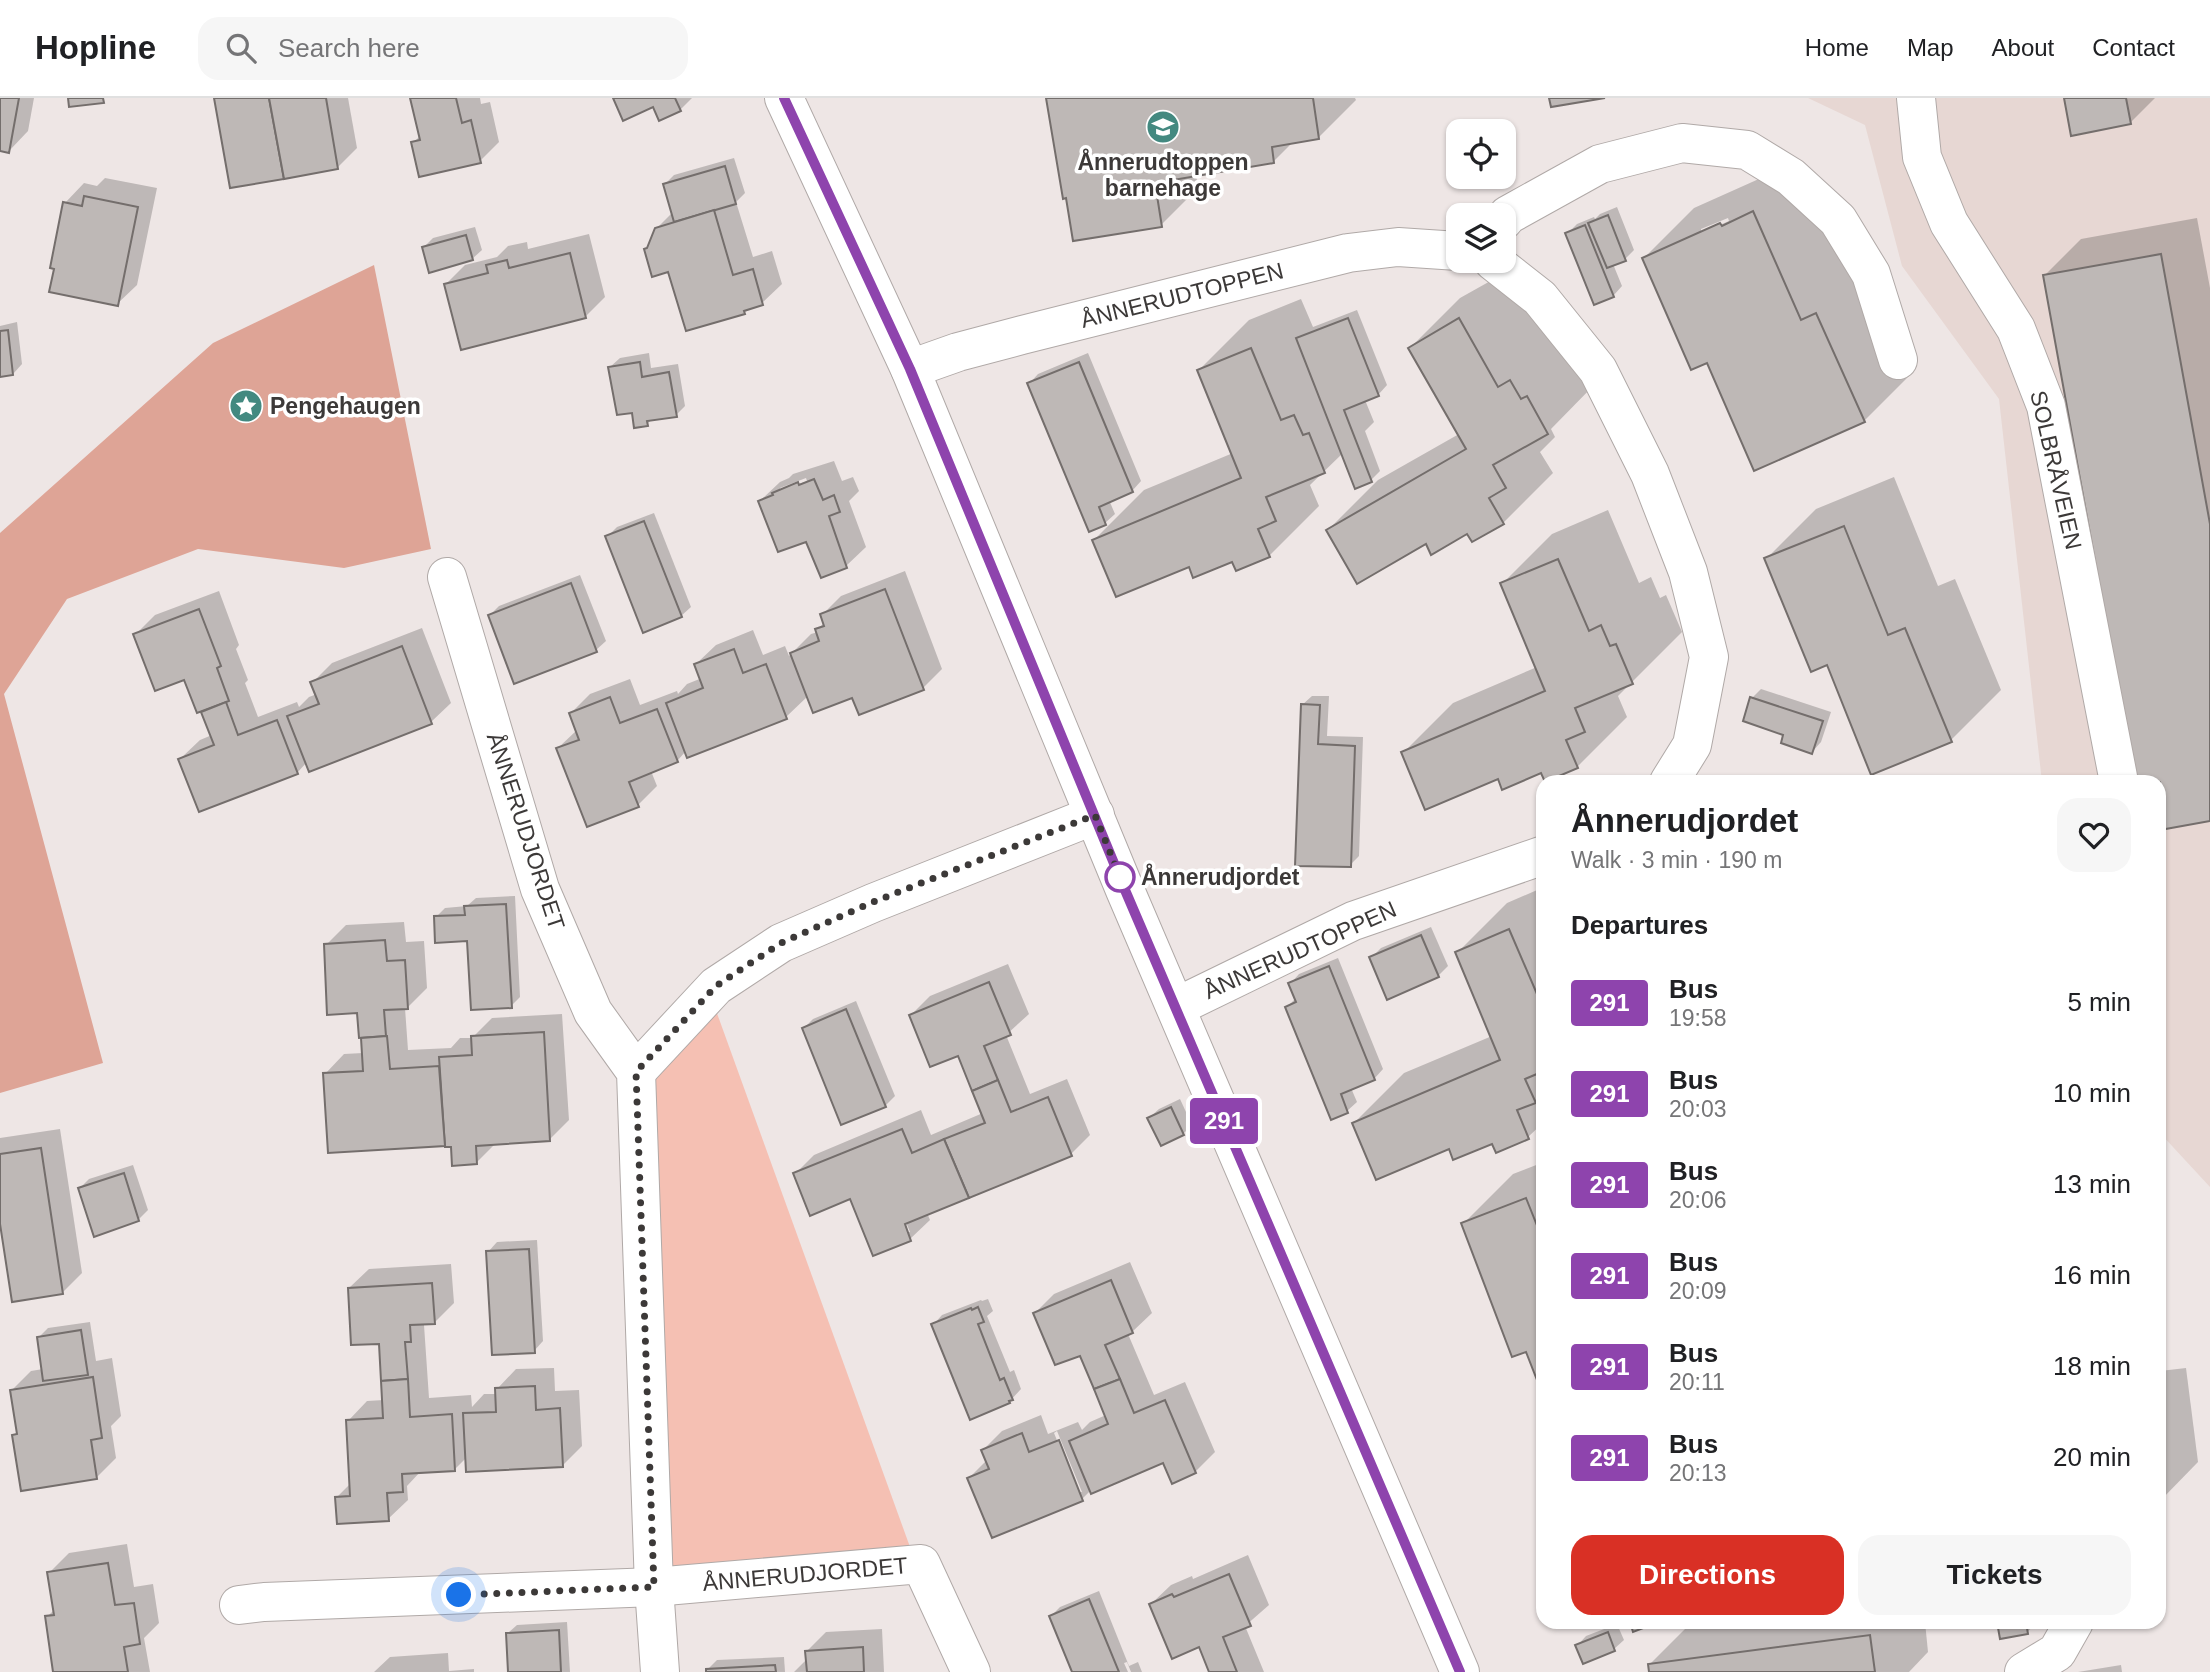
<!DOCTYPE html>
<meta charset="utf-8">
<style>
body{margin:0;font-family:Arial,sans-serif;background:#f6f6f6;color:#202124;height:100vh;display:flex;flex-direction:column;font-size:26px;white-space:nowrap}
*{box-sizing:border-box;margin:0}
p{font-size:23px;color:#757577}
.icon{flex:none;width:38px;height:38px;fill:none;stroke:currentColor;stroke-width:2;stroke-linecap:round;stroke-linejoin:round}
.map{position:relative;flex:1;overflow:hidden}
.sheet{position:absolute;left:1536px;top:677px;width:630px;height:854px;display:flex;flex-direction:column;background:#fff;border-radius:21px;box-shadow:0 2px 5px #0004}
.sheet>*{flex:none}
.badge{padding:0 14px;border-radius:5px;font-size:24px;line-height:46px}
.buttons{position:absolute;left:1446px;top:21px;display:grid;gap:14px}
.buttons a{display:grid;place-items:center;width:70px;height:70px;border-radius:14px;background:#fff;box-shadow:0 2px 5px #0004;font-size:35px}
.you{position:absolute;width:35px;height:35px;margin:-18px;border:5px solid #fff;border-radius:50%;background:#1a73e8;box-shadow:0 0 0 10px #1a73e833}
.map>.badge{position:absolute;translate:-50% -50%;box-shadow:0 0 0 4px #fff}
h2{padding:0 35px;font-size:26px;line-height:63px}
.round{display:grid;place-items:center;flex:none;width:74px;height:74px;border-radius:21px;background:#f6f6f6}
.summary{display:flex;align-items:center;justify-content:space-between;height:119px;padding:0 35px}
h1{font-size:33px;font-weight:600;line-height:52px}
.primary-button{display:flex;gap:14px;margin-top:auto;padding:14px 35px}
.primary-button a{flex:1;height:80px;border-radius:21px;background:#d93025;color:#fff;font-size:28px;font-weight:600;line-height:80px;text-align:center}
.primary-button a+a{background:#f6f6f6;color:#202124}
ul{padding:0;list-style:none}
li{display:flex;align-items:center;gap:21px;height:91px;padding:0 35px}
li div{flex:1}
li b{display:block;font-size:26px}
li em{font-style:normal}
li .badge{min-width:77px;font-weight:700;text-align:center}
header{display:flex;align-items:center;gap:42px;box-sizing:border-box;height:98px;padding:0 35px;background:#fff;border-bottom:2px solid #e0e0e0}
header strong{font-size:33px}
nav{display:flex;gap:38px;margin-inline-start:auto;font-size:24px}
.search{width:490px;height:63px;background:#f6f6f6;display:flex;align-items:center;gap:18px;box-sizing:border-box;padding:0 24px;border-radius:21px;color:#757577;font-size:26px}
.map>svg:first-child{display:block}
.built{fill:#e7d7d3}
.green{fill:#f5c0b3}
.forest{fill:#dea496}
.shadow{fill:#0003;fill-rule:evenodd}
.building{fill:#beb8b6;stroke:#746e6c;stroke-width:2}
.lines{fill:none;stroke-linecap:round;stroke-linejoin:round}
.minor-casing{stroke:#b0a9a7;stroke-width:40}
.minor{stroke:#fff;stroke-width:38}
.line-casing{stroke:#fff;stroke-width:16}
.line{stroke:#8e44ad;stroke-width:10}
.walk{stroke:#3c3938;stroke-width:7;stroke-dasharray:0 12.6}
.stop-dot{fill:#fff;stroke:#8e44ad;stroke-width:3.5}
.labels{text-anchor:middle;dominant-baseline:central;stroke-width:7;stroke-linejoin:round;paint-order:stroke}
.poi-label{font-size:23px;font-weight:bold;fill:#3c3938;stroke:#fff}
.street-label{font-size:23px;fill:#3c3938;stroke:#fff}
.stop-label{font-size:23px;font-weight:bold;fill:#3c3938;stroke:#fff;text-anchor:start}
</style>
<header>
<strong>Hopline</strong>
<div class="search"><svg class="icon" aria-label="search" viewBox="0 0 24 24"><circle cx="10" cy="10" r="6"/><path d="M15 15l6 6"/></svg>Search here</div>
<nav><a>Home</a><a>Map</a><a>About</a><a>Contact</a></nav>
</header>
<div class="map">
<svg width="2210" height="1574" viewBox="0 0 2210 1574">
<rect width="100%" height="100%" fill="#eee6e5"/>
<!-- built -->
<path class="built" d="M1808 0H2210V1089L2160 1035V684H2042L1999 301 1902 168 1865 27Z"/>
<!-- green -->
<path class="green" d="M714 907 910 1449 649 1472 618 980Z"/>
<!-- forest -->
<path class="forest" d="M374 167 431 451 344 470 198 451 67 501 4 596 103 965 0 995V435L213 245Z"/>
<!-- shadow -->
<g class="shadow">
<path d="M0 0H34L28 33 9 53 0 51Z"/>
<path d="M215 0H348L357 50 338 69Z"/>
<path d="M412 0H480L481 6 490 4 499 44 480 63 413 45 421 37Z"/>
<path d="M615 0H692L680 12Z"/>
<path d="M1048 0H1355L1356 2 1319 39 1294 43 1273 64 1196 76 1198 90 1161 127Z"/>
<path d="M2066 0H2155L2131 24Z"/>
<path d="M734 60 745 95 736 104 753 159 772 153 782 186 762 205 749 209 744 214 669 172 650 147 656 131 673 114 665 86 674 77Z"/>
<path d="M1770 76 1867 166 1914 273 1864 323 1708 263 1644 160 1694 110ZM1728 120 1729 123 1701 135V131Z"/>
<path d="M105 80 157 90 137 187 117 206 65 105 84 85 97 88Z"/>
<path d="M1617 109 1634 152 1625 161 1613 166 1622 188 1613 198 1567 136 1577 126 1594 119 1595 121 1600 116Z"/>
<path d="M2197 120 2210 190V721L2160 730V684H2137L2044 178 2081 141Z"/>
<path d="M475 129 482 152 472 161 424 149 433 140Z"/>
<path d="M589 136 605 199 585 219 446 186 465 167 497 159 508 148 527 144 528 151Z"/>
<path d="M1510 172 1597 284 1551 331 1555 339 1540 354 1553 375 1503 425 1426 444 1328 432 1378 382 1459 336 1410 250 1460 200Z"/>
<path d="M1301 201 1313 229 1357 212 1387 287 1378 297 1365 302 1374 324 1365 333 1380 373 1371 382 1343 355 1310 387 1319 408 1269 458 1190 467 1094 442 1144 392 1233 355 1199 272 1249 222Z"/>
<path d="M17 224 22 266 13 276 0 278V228Z"/>
<path d="M649 255 651 270 678 266 685 308 676 317 652 321 647 326 633 312 610 269 620 260Z"/>
<path d="M1088 255 1141 383 1132 393 1109 402 1115 416 1105 425 1029 286 1038 276Z"/>
<path d="M834 363 842 383 853 379 859 393 849 403 866 449 846 468 807 441 760 403 780 384 789 380 793 376ZM806 380 807 383 780 393V390Z"/>
<path d="M1894 379 1938 488 1955 481 2001 592 1951 642 1766 461 1816 411Z"/>
<path d="M1608 412 1639 485 1651 479 1660 500 1666 497 1682 534 1618 598 1627 619 1577 669 1499 679 1403 655 1453 605 1537 569 1502 486 1552 436Z"/>
<path d="M654 415 691 509 681 518 607 439 617 429Z"/>
<path d="M905 473 942 571 923 590 853 598H808L786 619 686 653 677 663 651 673 657 688 638 707 558 650 577 632 571 615 590 596 630 581 640 607 677 593 678 596 687 586 702 580 696 566 716 547 753 532 763 557 785 548 789 558 811 536 818 534 817 532 824 525 822 517 841 498Z"/>
<path d="M580 477 606 543 596 552 490 517 499 508Z"/>
<path d="M219 493 239 547 236 551 248 582 245 585 258 619 297 604 299 609 309 599 317 596 312 585 332 565 422 530 451 605 431 624 307 664 297 675 180 661 200 642 212 637 202 611 185 580 136 536 155 517Z"/>
<path d="M1761 591 1831 614 1821 644 1812 654 1752 600Z"/>
<path d="M1312 598H1329L1327 638 1363 639 1359 758 1350 767 1302 607Z"/>
<path d="M1544 789V1024L1528 1039 1450 1049 1354 1025 1404 975 1492 938 1457 855 1507 805Z"/>
<path d="M515 798 520 899 511 908 468 841 436 819 445 810 467 808 476 800Z"/>
<path d="M404 824 406 844 424 843 427 890 407 910H405L408 952 451 950 460 940H472L492 920 562 916 569 1022 549 1042 496 1045 476 1065 452 1047 325 976 344 956 363 955 359 913 326 847 346 827Z"/>
<path d="M1431 829 1448 868 1438 878 1371 860 1381 850Z"/>
<path d="M1338 860 1383 971 1374 981 1351 990 1357 1004 1347 1013 1287 909 1296 900 1290 886 1299 876Z"/>
<path d="M1008 866 1029 916 1006 937 1030 996 1067 981 1090 1037 1071 1056 927 1115 930 1122 910 1141 874 1156 851 1099 795 1076 814 1057 921 1012 931 1037 983 1015 959 956 911 917 930 898ZM903 1117 910 1134H906Z"/>
<path d="M856 903 895 998 886 1007 842 1024 804 930 813 921Z"/>
<path d="M1180 1001 1192 1027 1183 1036 1149 1020 1159 1011Z"/>
<path d="M60 1031 82 1175 62 1195 0 1125V1040Z"/>
<path d="M1544 1064V1295L1527 1252 1463 1126 1513 1076Z"/>
<path d="M133 1067 148 1112 138 1122 80 1090 89 1081Z"/>
<path d="M537 1142 543 1243 534 1253 488 1154 497 1144Z"/>
<path d="M1130 1164 1152 1215 1132 1234 1128 1236 1154 1297 1185 1284 1215 1354 1195 1374 1164 1363 1091 1392 1082 1401 993 1438 969 1380 987 1362 983 1352 1002 1333 1041 1317 1048 1336 1078 1324 1082 1332 1090 1324 1106 1317 1081 1256 1035 1215 1054 1196ZM1057 1333 1082 1394H1078L1054 1335Z"/>
<path d="M451 1166 454 1205 435 1224 427 1225 424 1227 429 1300 471 1297 472 1309 484 1296H497V1291L516 1271 554 1270 555 1293 579 1292 582 1348 563 1367 467 1359 455 1371 421 1373 407 1388 408 1402 388 1421 337 1399 351 1385 348 1323 367 1303 384 1302 381 1244 349 1190 369 1171Z"/>
<path d="M988 1201 993 1213 987 1218 1010 1274 1014 1272 1021 1291 1009 1304 933 1227 942 1217 981 1202 982 1203Z"/>
<path d="M90 1224 96 1263 112 1260 121 1318 111 1328 116 1360 96 1380 14 1338 18 1334 12 1292 31 1273 43 1271 38 1240 48 1230Z"/>
<path d="M2186 1270 2198 1364 2160 1403V1273Z"/>
<path d="M127 1446 134 1489 153 1486 159 1525 144 1540 150 1574H55L47 1519 55 1511 49 1475 69 1455Z"/>
<path d="M1248 1457 1269 1507 1245 1528 1264 1574H1211L1200 1547 1151 1506 1171 1487 1192 1478 1193 1481Z"/>
<path d="M1099 1493 1129 1568 1138 1564 1142 1574H1131L1127 1564 1124 1565 1128 1574H1074L1051 1518 1060 1509Z"/>
<path d="M567 1524 570 1574H509L507 1536 517 1527Z"/>
<path d="M1692 1524H1925L1928 1554 1909 1574H1651L1650 1566Z"/>
<path d="M1999 1524H2037V1525L2027 1534Z"/>
<path d="M1617 1526 1624 1542 1614 1551 1577 1548 1586 1538Z"/>
<path d="M882 1531 884 1574H794L808 1560 807 1553 826 1534Z"/>
<path d="M448 1555 449 1573 474 1571V1574H374L390 1559Z"/>
<path d="M784 1559 785 1574H708L707 1572 717 1562Z"/>
<path d="M2121 1567 2122 1574H2078Z"/>
</g>
<!-- building -->
<g class="building">
<path d="M0 0H19L9 55 0 53Z"/>
<path d="M68 0H103L104 5 69 9Z"/>
<path d="M214 0H269L284 81 230 90Z"/>
<path d="M269 0H326L338 71 284 81Z"/>
<path d="M410 0H456L462 25 471 22 481 65 419 79 411 44 420 42Z"/>
<path d="M613 0H675L681 13 659 23 653 9 623 23Z"/>
<path d="M1046 0H1313L1319 41 1272 49 1274 65 1155 85 1162 129 1073 143 1066 100 1063 101Z"/>
<path d="M1549 0H1605L1551 9Z"/>
<path d="M2064 0H2126L2131 26 2071 38Z"/>
<path d="M725 68 736 106 674 124 663 86Z"/>
<path d="M84 98 138 109 118 208 49 194 54 171 50 170 63 104 82 108Z"/>
<path d="M714 112 733 177 753 171 763 207 744 213 745 216 686 233 668 174 652 179 644 151 647 150 655 130Z"/>
<path d="M1753 113 1801 222 1816 215 1865 324 1754 373 1707 265 1691 272 1642 160 1720 125 1722 128Z"/>
<path d="M1608 117 1626 163 1607 170 1588 125Z"/>
<path d="M1585 127 1614 199 1594 207 1565 135Z"/>
<path d="M466 137 473 162 429 175 422 149Z"/>
<path d="M570 155 586 220 461 252 444 186 488 175 486 167 507 162 509 170Z"/>
<path d="M2161 156 2210 426V723L2160 732V684H2135L2043 177Z"/>
<path d="M1348 220 1379 298 1344 312 1372 384 1355 391 1296 240Z"/>
<path d="M1459 220 1498 289 1510 282 1521 301 1527 298 1548 336 1493 367 1506 390 1489 400 1504 426 1472 444 1467 436 1431 457 1426 446 1357 486 1326 432 1466 351 1408 250Z"/>
<path d="M8 232 13 277 0 279V233Z"/>
<path d="M1251 250 1281 322 1294 317 1303 337 1309 335 1325 375 1266 399 1276 423 1258 431 1270 459 1236 473 1232 464 1193 480 1189 469 1116 499 1092 442 1241 380 1197 272Z"/>
<path d="M640 264 642 279 669 274 677 319 647 323 648 328 634 330 632 315 617 317 608 269Z"/>
<path d="M1079 264 1133 394 1099 409 1106 427 1089 434 1027 285Z"/>
<path d="M814 381 823 402 834 397 840 414 829 418 847 470 821 480 806 444 778 454 758 403 773 397 772 395 798 384 799 387Z"/>
<path d="M644 423 682 519 643 535 605 438Z"/>
<path d="M1844 428 1888 537 1905 530 1952 644 1871 677 1827 567 1811 574 1764 460Z"/>
<path d="M1558 461 1589 533 1601 527 1610 548 1616 546 1633 586 1575 610 1585 634 1566 642 1578 670 1545 684 1541 675 1502 692 1498 681 1425 712 1401 654 1545 593 1500 485Z"/>
<path d="M571 485 597 554 514 586 488 517Z"/>
<path d="M885 491 924 592 859 617 852 600 813 615 790 555 819 543 815 531 824 528 820 516Z"/>
<path d="M199 511 221 568 217 570 229 603 197 615 184 582 155 593 133 536Z"/>
<path d="M402 548 432 626 309 674 287 618 319 606 310 584Z"/>
<path d="M734 551 743 575 766 566 787 621 687 660 666 605 703 590 694 566Z"/>
<path d="M610 599 620 625 657 611 678 664 629 684 639 709 587 729 556 650 579 642 569 615Z"/>
<path d="M1750 599 1823 623 1812 656 1781 645 1783 637 1743 623Z"/>
<path d="M226 604 238 637 277 622 298 676 199 714 178 661 214 647 201 614Z"/>
<path d="M1301 606 1320 607 1318 646 1355 648 1351 769 1295 768Z"/>
<path d="M506 806 512 910 471 912 467 843 435 845 434 818 465 817 464 808Z"/>
<path d="M1509 831 1540 903 1544 902V973L1525 981 1536 1005 1517 1012 1529 1041 1496 1055 1492 1046 1453 1062 1449 1051 1376 1082 1352 1025 1500 962 1455 854Z"/>
<path d="M1421 837 1439 879 1387 902 1369 859Z"/>
<path d="M385 842 387 863 405 862 408 911 384 912 386 938 359 940 357 915 327 917 324 846Z"/>
<path d="M1329 868 1375 982 1341 996 1348 1015 1331 1022 1285 909 1296 904 1288 885Z"/>
<path d="M989 884 1011 937 984 948 998 982 972 993 958 958 930 969 909 917Z"/>
<path d="M846 911 886 1009 841 1027 802 930Z"/>
<path d="M544 934 550 1043 476 1048 477 1066 452 1068 451 1049H445L439 959 472 957 471 938Z"/>
<path d="M387 938 390 971 439 968 445 1048 328 1055 323 975 363 973 361 940Z"/>
<path d="M998 982 1011 1014 1048 999 1072 1058 969 1100 944 1041 985 1025 972 993Z"/>
<path d="M1171 1009 1184 1037 1161 1048 1147 1020Z"/>
<path d="M902 1031 912 1055 944 1041 969 1100 905 1126 911 1143 873 1158 850 1101 810 1118 793 1075Z"/>
<path d="M41 1050 63 1196 12 1204 0 1126V1056Z"/>
<path d="M124 1075 139 1123 94 1139 78 1090Z"/>
<path d="M1526 1100 1544 1145V1300L1526 1254 1512 1259 1461 1125Z"/>
<path d="M529 1151 535 1255 492 1257 486 1153Z"/>
<path d="M1111 1182 1133 1235 1105 1247 1120 1281 1094 1291 1080 1258 1055 1267 1033 1215Z"/>
<path d="M432 1185 435 1226 410 1227 411 1244H405L408 1281 381 1283 379 1246 351 1247 348 1190Z"/>
<path d="M978 1209 984 1224 978 1226 1000 1282 1004 1280 1013 1302 1009 1303 1010 1305 970 1322 931 1226 971 1210 972 1212Z"/>
<path d="M81 1232 88 1277 43 1283 37 1239Z"/>
<path d="M93 1279 102 1340 91 1342 97 1381 21 1393 12 1337 17 1336 10 1292Z"/>
<path d="M408 1281 410 1319 452 1316 455 1373 402 1376 403 1394 387 1395 389 1423 337 1426 335 1399 350 1398 346 1322 383 1320 381 1283Z"/>
<path d="M1120 1281 1134 1315 1165 1302 1196 1375 1172 1386 1163 1365 1091 1396 1069 1343 1108 1326 1094 1291Z"/>
<path d="M535 1288 536 1312 560 1310 563 1369 466 1374 463 1315 496 1314 495 1290Z"/>
<path d="M1022 1335 1029 1354 1059 1342 1083 1403 992 1440 967 1380 989 1371 981 1352Z"/>
<path d="M108 1465 115 1507 134 1505 140 1546 124 1549 128 1574H53L45 1518 54 1517 47 1474Z"/>
<path d="M1229 1476 1251 1528 1223 1539 1237 1574H1209L1199 1549 1172 1561 1149 1506 1172 1496 1174 1499Z"/>
<path d="M1089 1501 1119 1574H1072L1049 1518Z"/>
<path d="M1630 1524H1659L1633 1534Z"/>
<path d="M1997 1524H2026L2028 1536 2000 1541Z"/>
<path d="M559 1532 561 1574H508L506 1535Z"/>
<path d="M1608 1534 1615 1553 1583 1566 1575 1547Z"/>
<path d="M1870 1537 1875 1574H1649L1648 1566Z"/>
<path d="M863 1549 864 1574H807L805 1553Z"/>
<path d="M775 1567 776 1574H706V1571Z"/>
</g>
<g class="lines">
<defs>
<g id="minor">
<path d="M784 0 910 271 1125 792 1460 1574"/>
<path d="M1916 0 1922 59 1949 125 2016 231 2046 308 2119 684"/>
<path d="M1503 123 1508 117 1600 66 1682 45 1747 52 1791 79 1838 122 1871 176 1898 262"/>
<path d="M1493 163 1540 200 1598 272 1650 376 1688 474 1709 559 1692 647 1669 684"/>
<path d="M910 271 958 254 1022 237 1348 155 1398 149 1458 153"/>
<path d="M447 479 540 791 593 914 636 974 654 1489 660 1574"/>
<path d="M1176 909 1353 823 1544 757"/>
<path d="M636 974 716 888 781 845 873 805 1095 717"/>
<path d="M239 1507 264 1504 654 1489 921 1466 971 1574"/>
<path d="M2024 1574 2057 1554 2074 1524"/>
</g>
</defs>
<!-- minor casing -->
<use href="#minor" class="minor-casing"/>
<!-- minor -->
<use href="#minor" class="minor"/>
</g>
<g class="lines">
<defs>
<path id="line" d="M784 0 910 271 1125 792 1460 1574"/>
</defs>
<!-- line casing -->
<use href="#line" class="line-casing"/>
<!-- line -->
<use href="#line" class="line"/>
<!-- walk -->
<path class="walk" d="M459 1497 654 1489 636 974 716 888 781 845 873 804 1095 717 1120 779"/>
</g>
<!-- icons -->
<defs>
<symbol id="school-disc" viewBox="-11 -11 22 22"><circle r="9.5" fill="#438980" stroke="#fff"/><path d="M0-5L7-2L0 1L-7-2ZM-4 1L0 2.5L4 1V4Q0 6-4 4Z" fill="#fff"/></symbol>
<symbol id="sight-disc" viewBox="-11 -11 22 22"><circle r="9.5" fill="#438980" stroke="#fff"/><path d="M0-6L1.8-2.2L6-1.7L2.9 1.2L3.7 5.4L0 3.3L-3.7 5.4L-2.9 1.2L-6-1.7L-1.8-2.2Z" fill="#fff"/></symbol>
</defs>
<g fill-rule="evenodd">
<use href="#school-disc" x="1144" y="10" width="38" height="38"/>
<use href="#sight-disc" x="227" y="289" width="38" height="38"/>
</g>
<!-- markers -->
<circle class="stop-dot" cx="1120" cy="779" r="14"/>
<g class="labels">
<!-- poi labels -->
<g class="poi-label">
<text x="1163" y="64">Ånnerudtoppen<tspan x="1163" dy="26">barnehage</tspan></text>
<text x="270" y="308" text-anchor="start">Pengehaugen</text>
</g>
<!-- street labels -->
<g class="street-label">
<text transform="translate(1182 197) rotate(-14)">ÅNNERUDTOPPEN</text>
<text transform="translate(2056 372) rotate(77)">SOLBRÅVEIEN</text>
<text transform="translate(526 733) rotate(72)">ÅNNERUDJORDET</text>
<text transform="translate(1300 852) rotate(-24)">ÅNNERUDTOPPEN</text>
<text transform="translate(805 1476) rotate(-5)">ÅNNERUDJORDET</text>
</g>
<!-- stop labels -->
<g class="stop-label">
<text x="1141" y="779">Ånnerudjordet</text>
</g>
</g>
</svg>
<div class="buttons">
<a><svg class="icon" aria-label="locate" viewBox="0 0 24 24"><circle cx="12" cy="12" r="6"/><path d="M12 2v4M12 18v4M2 12h4M18 12h4"/></svg></a>
<a><svg class="icon" aria-label="layers" viewBox="0 0 24 24"><path d="M12 4l9 5-9 5-9-5zM3 14l9 5 9-5"/></svg></a>
</div>
<div class="you" style="left:459px;top:1497px"></div>
<b class="badge" style="left:1224px;top:1023px;background:#8e44ad;color:#fff">291</b>
<section class="sheet">
<div class="summary"><div><h1>Ånnerudjordet</h1><p>Walk · 3 min · 190 m</p></div><a class="round"><svg class="icon" aria-label="heart" viewBox="0 0 24 24"><path d="M12 20l-8-8c-3-5 5-10 8-4 3-6 11-1 8 4z"/></svg></a></div>
<h2>Departures</h2>
<ul>
<li><span class="badge" style="background:#8e44ad;color:#fff">291</span><div><b>Bus</b><p>19:58</p></div><em>5 min</em></li>
<li><span class="badge" style="background:#8e44ad;color:#fff">291</span><div><b>Bus</b><p>20:03</p></div><em>10 min</em></li>
<li><span class="badge" style="background:#8e44ad;color:#fff">291</span><div><b>Bus</b><p>20:06</p></div><em>13 min</em></li>
<li><span class="badge" style="background:#8e44ad;color:#fff">291</span><div><b>Bus</b><p>20:09</p></div><em>16 min</em></li>
<li><span class="badge" style="background:#8e44ad;color:#fff">291</span><div><b>Bus</b><p>20:11</p></div><em>18 min</em></li>
<li><span class="badge" style="background:#8e44ad;color:#fff">291</span><div><b>Bus</b><p>20:13</p></div><em>20 min</em></li>
</ul>
<div class="primary-button"><a>Directions</a><a>Tickets</a></div>
</section>
</div>
